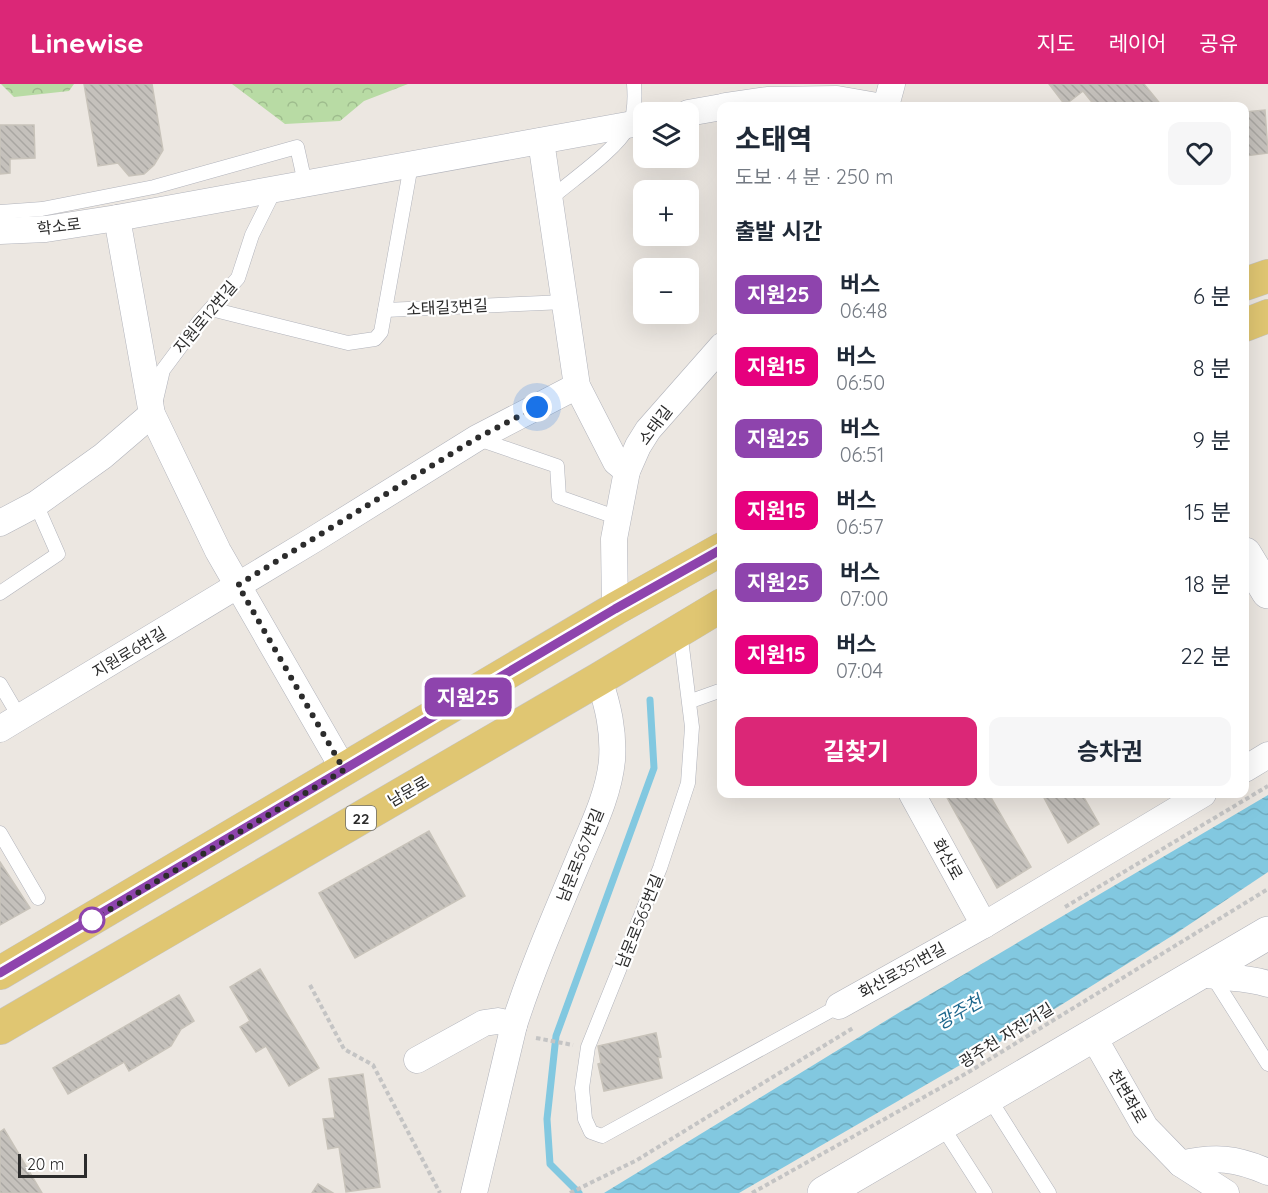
<!DOCTYPE html>
<html lang="ko">
<meta charset="utf-8">
<style>
body{margin:0;font-family:Quicksand,"Noto Sans KR",sans-serif;background:#f6f6f7;color:#1f2937;height:100vh;display:flex;flex-direction:column;font-size:22px;white-space:nowrap}
*{box-sizing:border-box;margin:0}
p{font-size:20px;color:#747a83}
.icon{flex:none;width:33px;height:33px;fill:none;stroke:currentColor;stroke-width:2;stroke-linecap:round;stroke-linejoin:round}
.map{position:relative;flex:1;overflow:hidden}
.sheet{position:absolute;left:717px;top:18px;width:532px;height:696px;display:flex;flex-direction:column;background:#fff;border-radius:12px;box-shadow:0 6px 24px #0002}
.sheet>*{flex:none}
.badge{padding:0 12px;border-radius:9px;font-size:21px;line-height:39px}
.controls{position:absolute;left:633px;top:18px;display:grid;gap:12px}
.controls a{display:grid;place-items:center;width:66px;height:66px;border-radius:12px;background:#fff;box-shadow:0 6px 24px #0002;font-size:30px}
.scale{position:absolute;left:18px;bottom:15px;width:69px;box-sizing:border-box;padding-left:6px;border:3px solid #2c2c2c;border-top:0;font-size:16px;line-height:21px;white-space:nowrap;color:#2c2c2c;-webkit-text-stroke:4px #fff;paint-order:stroke}
.you{position:absolute;width:30px;height:30px;margin:-15px;border:4px solid #fff;border-radius:50%;background:#1a73e8;box-shadow:0 0 0 9px #1a73e833}
.map>.badge{position:absolute;translate:-50% -50%;box-shadow:0 0 0 3px #fff}
h2{padding:0 18px;font-size:22px;line-height:54px}
.round{display:grid;place-items:center;flex:none;width:63px;height:63px;border-radius:12px;background:#f6f6f7}
.headline{display:flex;align-items:center;justify-content:space-between;height:102px;padding:0 18px}
h1{font-size:28px;font-weight:700;line-height:45px}
.primary-button{display:flex;gap:12px;margin-top:auto;padding:12px 18px}
.primary-button a{flex:1;height:69px;border-radius:12px;background:#db2777;color:#fff;font-size:24px;font-weight:700;line-height:69px;text-align:center}
.primary-button a+a{background:#f6f6f7;color:#1f2937}
ul{padding:0;list-style:none}
li{display:flex;align-items:center;gap:18px;height:72px;padding:0 18px}
li div{flex:1}
li b{display:block;font-size:22px}
li em{font-style:normal}
li .badge{min-width:66px;font-weight:700;text-align:center}
header{display:flex;align-items:center;gap:36px;box-sizing:border-box;height:84px;padding:0 30px;background:#db2777;color:#fff}
header strong{font-size:28px}
nav{display:flex;gap:33px;margin-inline-start:auto;font-size:21px}
.map>svg:first-child{display:block}
.forest{fill:url(#forest-crowns)}
.water{fill:url(#water-waves)}
.lines{fill:none;stroke-linecap:round;stroke-linejoin:round}
.stream{stroke:#82c8e0;stroke-width:7}
.building{fill:url(#building-back-hatch);stroke:#c8c3ba;stroke-width:1.5}
.lane-casing{stroke:#b1b3bb;stroke-width:15}
.street-casing{stroke:#b1b3bb;stroke-width:27}
.secondary-casing{stroke:#b1b3bb;stroke-width:34}
.primary-casing{stroke:#c4c4c4;stroke-width:34}
.path{stroke:#c4c4c4;stroke-width:4;stroke-dasharray:4.5 3;stroke-linecap:butt}
.lane{stroke:#fff;stroke-width:14}
.street{stroke:#fff;stroke-width:26}
.secondary{stroke:#fff;stroke-width:33}
.primary{stroke:#e0c672;stroke-width:33}
.line-casing{stroke:#fff;stroke-width:14}
.line{stroke:#8e44ad;stroke-width:9}
.walk{stroke:#2c2c2c;stroke-width:6;stroke-dasharray:0 10.8}
.stop-dot{fill:#fff;stroke:#8e44ad;stroke-width:3}
.labels{text-anchor:middle;dominant-baseline:central;stroke-width:4.5;stroke-linejoin:round;paint-order:stroke}
.shield{fill:#fff;stroke:#6b6b6b;stroke-width:1.5}
.shield-label{font-size:15px;font-weight:bold;fill:#2c2c2c}
.street-label{font-size:16px;fill:#2c2c2c;stroke:#fff}
.water-label{font-size:18px;font-style:italic;fill:#1f698e;stroke:#fff}
</style>
<header>
<strong>Linewise</strong>
<nav><a>지도</a><a>레이어</a><a>공유</a></nav>
</header>
<div class="map">
<svg width="1268" height="1109" viewBox="0 0 1268 1109">
<defs>
<pattern id="forest-crowns" width="20" height="18" patternUnits="userSpaceOnUse" patternTransform="scale(1.5)"><rect width="20" height="18" fill="#b8dba4"/><path d="M2 6a3 3 0 1 1 6 0M12 15a3 3 0 1 1 6 0" fill="none" stroke="#9ebc8d"/></pattern>
<pattern id="water-waves" width="16" height="10" patternUnits="userSpaceOnUse" patternTransform="scale(1.5)"><rect width="16" height="10" fill="#82c8e0"/><path d="M0 5q4-4 8 0t8 0" fill="none" stroke="#70acc0"/></pattern>
<pattern id="building-back-hatch" width="6" height="6" patternUnits="userSpaceOnUse" patternTransform="scale(1.5)"><rect width="6" height="6" fill="#c5c1bc"/><path d="M-1 5l2 2M0 0l6 6M5-1l2 2" fill="none" stroke="#a9a6a2"/></pattern>
</defs>
<rect width="100%" height="100%" fill="#ece7e1"/>
<!-- forest -->
<g class="forest">
<path d="M1 0H74L69 7 14 13Z"/>
<path d="M232 0H408L364 17 340 37 285 40Z"/>
</g>
<!-- water -->
<path class="water" d="M1268 711V788L1175 850 1024 944 739 1109H604L900 928Z"/>
<g class="lines">
<!-- stream -->
<path class="stream" d="M579 1109 550 1080 547 1035 556 952 654 684 650 616"/>
</g>
<!-- building -->
<g class="building">
<path d="M84 0H152L163 66 154 81 144 90 129 92 118 79 98 82Z"/>
<path d="M1049 0H1144L1162 22H1095L1083 7 1065 21Z"/>
<path d="M1265 26 1268 69 1245 72V28Z"/>
<path d="M0 41H34L35 74 10 75V89L0 90Z"/>
<path d="M945 710H989L1031 783 997 804Z"/>
<path d="M1042 710H1082L1099 740 1068 759Z"/>
<path d="M429 747 465 812 355 874 319 809Z"/>
<path d="M0 778 30 824 0 841Z"/>
<path d="M260 885 319 984 289 1002 266 962 256 968 240 943 250 937 230 903Z"/>
<path d="M179 911 194 937 181 945 171 962 129 987 124 978 68 1010 53 984Z"/>
<path d="M656 949 661 973 658 974 662 994 604 1007 598 980 601 979 598 962Z"/>
<path d="M363 990 380 1103 346 1108 339 1063 328 1065 323 1035 335 1034 329 995Z"/>
<path d="M4 1045 42 1109H0V1048Z"/>
<path d="M318 1100 333 1109H312Z"/>
</g>
<g class="lines">
<defs>
<g id="lane">
<path d="M550 115C573 95 615 67 629 42 635 30 635 13 634 0"/>
<path d="M0 128 42 125 154 103 297 63 305 99"/>
<path d="M211 225 348 259 375 255 381 248 411 81"/>
<path d="M385 226 565 218"/>
<path d="M156 316 163 286 198 239 238 194 252 151 275 105"/>
<path d="M478 355 557 382 559 413 618 434"/>
<path d="M0 509 58 470 36 420"/>
<path d="M680 547 692 643 688 699 660 784 588 963 582 1004 585 1035 591 1048 602 1052 839 922"/>
<path d="M0 600 20 634"/>
<path d="M691 617 719 607 722 609"/>
<path d="M0 749 38 814"/>
<path d="M1213 893 1268 980"/>
<path d="M989 1014 1049 1109"/>
<path d="M942 1042 985 1109"/>
</g>
<g id="street">
<path d="M725 22 767 16 837 15 877 22"/>
<path d="M886 22 892 0"/>
<path d="M688 29 722 23"/>
<path d="M541 57 577 302 616 378 627 387"/>
<path d="M117 134 152 330 218 467 344 686"/>
<path d="M0 147 46 145 117 134 644 38"/>
<path d="M0 439 36 420 103 372 152 330"/>
<path d="M615 525 614 455 627 387 638 362 648 346 722 262"/>
<path d="M0 645 313 456 477 354 577 302"/>
<path d="M1245 685 1268 671"/>
<path d="M912 710 984 841"/>
<path d="M1197 889C1221 895 1245 892 1268 900"/>
<path d="M839 922 984 841 1203 710"/>
<path d="M1093 952 1145 1043 1181 1080 1226 1109"/>
<path d="M417 976 484 939 498 937 514 941C532 885 556 830 579 775 592 744 609 710 612 676 614 647 608 622 599 595"/>
<path d="M1181 1080C1215 1072 1236 1074 1268 1088"/>
<path d="M474 1109 514 941"/>
</g>
<g id="secondary">
<path d="M1245 470 1268 508"/>
<path d="M824 1109 1268 849"/>
</g>
<g id="primary">
<path d="M1245 200 1268 192"/>
<path d="M1245 241 1268 232"/>
<path d="M0 889 615 525 722 465"/>
<path d="M0 944 599 595 722 521"/>
</g>
</defs>
<!-- lane casing -->
<use href="#lane" class="lane-casing"/>
<!-- street casing -->
<use href="#street" class="street-casing"/>
<!-- secondary casing -->
<use href="#secondary" class="secondary-casing"/>
<!-- primary casing -->
<use href="#primary" class="primary-casing"/>
<!-- path -->
<g class="path">
<path d="M1065 823 1268 702"/>
<path d="M310 901 344 965 373 981 440 1109"/>
<path d="M536 954 573 961"/>
<path d="M570 1109 637 1076 853 944"/>
<path d="M752 1109 967 989 1268 805"/>
</g>
<!-- lane -->
<use href="#lane" class="lane"/>
<!-- street -->
<use href="#street" class="street"/>
<!-- secondary -->
<use href="#secondary" class="secondary"/>
<!-- primary -->
<use href="#primary" class="primary"/>
</g>
<g class="lines">
<defs>
<path id="line" d="M0 889 615 525 722 465"/>
</defs>
<!-- line casing -->
<use href="#line" class="line-casing"/>
<!-- line -->
<use href="#line" class="line"/>
<!-- walk -->
<path class="walk" d="M92 836 344 686 238 501 477 354 537 323"/>
</g>
<!-- markers -->
<circle class="stop-dot" cx="92" cy="836" r="12"/>
<g class="labels">
<!-- shield labels -->
<rect class="shield" x="346" y="722" width="30" height="24" rx="4.5"/>
<g class="shield-label">
<text x="361" y="734">22</text>
</g>
<!-- street labels -->
<g class="street-label">
<text transform="translate(59 142) rotate(-7)">학소로</text>
<text transform="translate(447 223) rotate(-3)">소태길3번길</text>
<text transform="translate(205 233) rotate(-50)">지원로12번길</text>
<text transform="translate(655 341) rotate(-53)">소태길</text>
<text transform="translate(129 568) rotate(-31)">지원로6번길</text>
<text transform="translate(408 707) rotate(-30)">남문로</text>
<text transform="translate(580 771) rotate(-68)">남문로567번길</text>
<text transform="translate(948 775) rotate(61)">화산로</text>
<text transform="translate(639 837) rotate(-68)">남문로565번길</text>
<text transform="translate(902 886) rotate(-29)">화산로351번길</text>
<text transform="translate(1006 951) rotate(-32)">광주천 자전거길</text>
<text transform="translate(1128 1012) rotate(60)">천변좌로</text>
</g>
<!-- water labels -->
<g class="water-label">
<text transform="translate(959 928) rotate(-30)">광주천</text>
</g>
</g>
</svg>
<div class="controls">
<a><svg class="icon" aria-label="layers" viewBox="0 0 24 24"><path d="M12 4l9 5-9 5-9-5zM3 14l9 5 9-5"/></svg></a>
<a>+</a>
<a>−</a>
</div>
<div class="scale">20 m</div>
<div class="you" style="left:537px;top:323px"></div>
<b class="badge" style="left:468px;top:613px;background:#8e44ad;color:#fff">지원25</b>
<section class="sheet">
<div class="headline"><div><h1>소태역</h1><p>도보 · 4 분 · 250 m</p></div><a class="round"><svg class="icon" aria-label="heart" viewBox="0 0 24 24"><path d="M12 20l-8-8c-3-5 5-10 8-4 3-6 11-1 8 4z"/></svg></a></div>
<h2>출발 시간</h2>
<ul>
<li><span class="badge" style="background:#8e44ad;color:#fff">지원25</span><div><b>버스</b><p>06:48</p></div><em>6 분</em></li>
<li><span class="badge" style="background:#e6007e;color:#fff">지원15</span><div><b>버스</b><p>06:50</p></div><em>8 분</em></li>
<li><span class="badge" style="background:#8e44ad;color:#fff">지원25</span><div><b>버스</b><p>06:51</p></div><em>9 분</em></li>
<li><span class="badge" style="background:#e6007e;color:#fff">지원15</span><div><b>버스</b><p>06:57</p></div><em>15 분</em></li>
<li><span class="badge" style="background:#8e44ad;color:#fff">지원25</span><div><b>버스</b><p>07:00</p></div><em>18 분</em></li>
<li><span class="badge" style="background:#e6007e;color:#fff">지원15</span><div><b>버스</b><p>07:04</p></div><em>22 분</em></li>
</ul>
<div class="primary-button"><a>길찾기</a><a>승차권</a></div>
</section>
</div>
